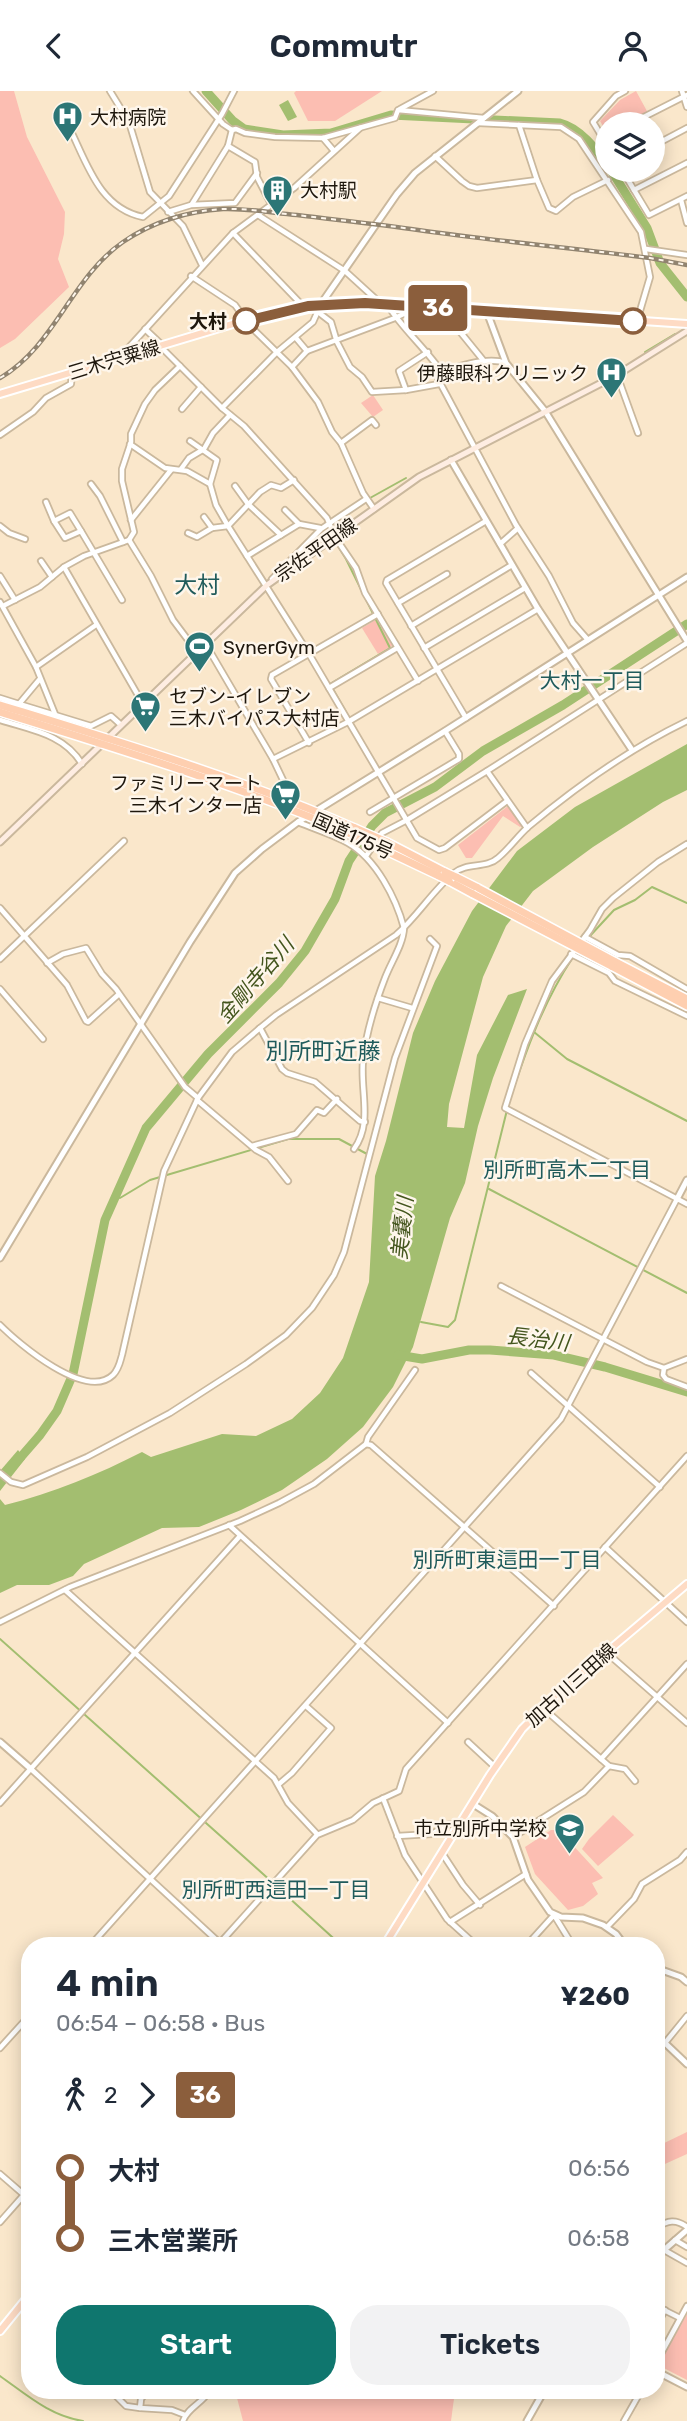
<!DOCTYPE html>
<meta charset="utf-8">
<style>
body{margin:0;font-family:Rubik,"Noto Sans JP",sans-serif;background:#f2f2f3;color:#1f2937;height:100vh;display:flex;flex-direction:column;font-size:26px;white-space:nowrap}
*{box-sizing:border-box;margin:0}
p{font-size:23px;color:#747a83}
.icon{flex:none;width:38px;height:38px;fill:none;stroke:currentColor;stroke-width:2;stroke-linecap:round;stroke-linejoin:round}
.map{position:relative;flex:1;overflow:hidden}
.side{position:absolute;left:21px;top:1846px;width:644px;height:462px;display:flex;flex-direction:column;background:#fff;border-radius:28px;box-shadow:0 4px 18px #0003}
.side>*{flex:none}
.badge{padding:0 14px;border-radius:5px;font-size:24px;line-height:46px}
.controls{position:absolute;left:595px;top:21px;display:grid;gap:14px}
.controls a{display:grid;place-items:center;width:70px;height:70px;border-radius:50%;background:#fff;box-shadow:0 4px 18px #0003;font-size:35px}
.map>.badge{position:absolute;translate:-50% -50%;box-shadow:0 0 0 4px #fff}
.legs{display:flex;align-items:center;gap:10px;height:77px;padding:0 35px;font-size:23px}
.legs p{margin-inline-start:auto}
.summary{display:flex;align-items:center;justify-content:space-between;height:119px;padding:0 35px}
h1{font-size:38px;font-weight:600;line-height:52px}
.primary-button{display:flex;gap:14px;margin-top:auto;padding:14px 35px}
.primary-button a{flex:1;height:80px;border-radius:28px;background:#0f766e;color:#fff;font-size:28px;font-weight:600;line-height:80px;text-align:center}
.primary-button a+a{background:#f2f2f3;color:#1f2937}
ul{padding:0 35px;list-style:none}
li{display:flex;align-items:center;gap:24px;height:70px;font-size:26px}
li i{display:grid;place-items:center;width:10px;height:100%;margin:0 9px;background:currentColor}
li i::after{content:'';width:18px;height:18px;margin:-9px;border:5px solid;border-radius:50%;background:#fff}
li p{margin-inline-start:auto}
li:first-child i{background:linear-gradient(#0000 50%,currentColor 0)}
li:last-child i{background:linear-gradient(currentColor 50%,#0000 0)}
header{display:flex;justify-content:space-between;align-items:center;height:91px;padding:0 35px;background:#fff;font-size:32px;font-weight:600}
.map>svg:first-child{display:block}
.green{fill:#fcbeb2}
.water{fill:#a3be70}
.lines{fill:none;stroke-linecap:round;stroke-linejoin:round}
.stream{stroke:#a3be70;stroke-width:2}
.river{stroke:#a3be70;stroke-width:9}
.minor-casing{stroke:#cab89d;stroke-width:8}
.tertiary-casing{stroke:#cab89d;stroke-width:9}
.secondary-casing{stroke:#cab89d;stroke-width:9}
.primary-casing{stroke:#fff;stroke-width:10}
.trunk-casing{stroke:#fff;stroke-width:10}
.minor{stroke:#fff;stroke-width:4.5}
.tertiary{stroke:#fff;stroke-width:5}
.secondary{stroke:#feede2;stroke-width:5}
.primary{stroke:#fedbc4;stroke-width:6}
.trunk{stroke:#fecfb0;stroke-width:7}
.rail-casing{stroke:#918470;stroke-width:4.5}
.rail{stroke:#fef6eb;stroke-width:2;stroke-dasharray:5;stroke-linecap:butt}
.trunk-bridge-casing{stroke:#fff;stroke-width:10;stroke-linecap:butt}
.trunk-bridge{stroke:#fecfb0;stroke-width:7}
.line-1-casing{stroke:#fff;stroke-width:16}
.line-1{stroke:#8b5e3c;stroke-width:10}
.stop-1-dot{fill:#fff;stroke:#8b5e3c;stroke-width:3.5}
.labels{text-anchor:middle;dominant-baseline:central;stroke-width:5;stroke-linejoin:round;paint-order:stroke}
.poi-label{font-size:19px;fill:#1e170d;stroke:#fef6eb;text-anchor:start}
.stop-label{font-size:19px;font-weight:bold;fill:#1e170d;stroke:#fef6eb;text-anchor:end}
.street-label{font-size:19px;fill:#1e170d;stroke:#fef6eb}
.neighbourhood-label{font-size:21px;fill:#205b5b;stroke:#fef6eb}
.water-label{font-size:21px;font-style:italic;fill:#44561e;stroke:#fef6eb}
.quarter-label{font-size:23px;fill:#205b5b;stroke:#fef6eb}
</style>
<header><svg class="icon" aria-label="back" viewBox="0 0 24 24"><path d="M15 5l-7 7 7 7"/></svg>Commutr<svg class="icon" aria-label="person" viewBox="0 0 24 24"><circle cx="12" cy="8" r="4"/><path d="M4 21q1-7 8-7t8 7"/></svg></header>
<div class="map">
<svg width="687" height="2330" viewBox="0 0 687 2330">
<rect width="100%" height="100%" fill="#fae7cb"/>
<!-- green -->
<g class="green">
<path d="M0 0H14L27 46 65 121 64 143 58 168 69 196 15 248 0 257Z"/>
<path d="M296 0H382L335 30H308L294 2Z"/>
<path d="M636 0 648 22 627 33H607V42L600 30 620 9Z"/>
<path d="M373 304 383 319 373 326 361 312Z"/>
<path d="M377 528 381 529 395 553 378 563 362 537Z"/>
<path d="M508 715 523 734 520 736 503 725 472 767H466L458 754Z"/>
<path d="M613 1724 634 1744 598 1775 582 1758 589 1748Z"/>
<path d="M551 1739H559L603 1787 592 1792 598 1803 583 1815 568 1819 535 1783 525 1756Z"/>
<path d="M687 2041V2063L656 2077V2056Z"/>
<path d="M687 2223V2289L658 2274Z"/>
<path d="M241 2300H455L451 2330H243L237 2307Z"/>
</g>
<!-- water -->
<g class="water">
<path d="M288 9 297 26 288 30 279 14Z"/>
<path d="M687 653V699L663 711 593 756 533 800 506 835 483 886 449 1013 447 1036 464 1037 477 964 508 904 527 898 493 987 478 1035 465 1092 450 1127 413 1256 393 1296 363 1336 327 1368 282 1399 241 1419 199 1436 162 1437 84 1473 73 1485 49 1494H17L0 1502V1408L5 1414C53 1402 99 1383 142 1361L151 1366 222 1343 256 1345 292 1328 320 1302 343 1267 369 1191 375 1085 386 1050 413 942 435 890 472 820 517 760 575 716Z"/>
<path d="M18 1359 25 1368 0 1400V1380Z"/>
</g>
<g class="lines">
<!-- stream -->
<g class="stream">
<path d="M645 261 675 243"/>
<path d="M370 407 406 387"/>
<path d="M335 450 346 468 390 557 330 593 350 628"/>
<path d="M687 533V534"/>
<path d="M391 699 402 715"/>
<path d="M589 846 614 819 635 809 652 796 687 812"/>
<path d="M534 941 567 968 687 1030"/>
<path d="M509 1011C526 959 543 912 573 866"/>
<path d="M489 1098 687 1202"/>
<path d="M115 1103 120 1107 150 1089 288 1048H339L367 1063"/>
<path d="M421 1231 448 1236 455 1229 507 1019"/>
<path d="M0 1548 272 1791"/>
<path d="M276 1795 342 1855"/>
<path d="M0 2285C27 2304 50 2325 83 2330"/>
</g>
<!-- river -->
<g class="river">
<path d="M206 0 233 30 244 38 283 44 331 42 391 24 560 32C580 37 596 58 607 74"/>
<path d="M611 79 647 137 660 172 687 206"/>
<path d="M398 1264 422 1268 469 1259H490L554 1264 605 1276 687 1301"/>
<path d="M0 1390 40 1344 57 1320 73 1283 105 1129 146 1037 208 963 279 892 305 860 335 808 349 770 372 735 385 722 435 696 483 660 563 614 687 533"/>
</g>
<defs>
<g id="minor">
<path d="M110 0 129 31 150 101 183 135 202 174"/>
<path d="M193 0 223 33 232 39 236 38 245 42 275 46 323 47 395 27 398 19 484 27"/>
<path d="M682 0 687 16"/>
<path d="M400 18 433 0"/>
<path d="M478 32 561 36 579 48 641 141 650 186 637 230"/>
<path d="M630 33 687 4"/>
<path d="M519 34 537 89"/>
<path d="M69 36C87 72 99 117 143 126L169 105 222 23 234 0"/>
<path d="M232 39 228 55 255 71 257 86 271 113"/>
<path d="M323 47 334 60"/>
<path d="M607 54 593 31 616 5 625 0"/>
<path d="M653 55 687 37"/>
<path d="M435 65 462 90 469 95 477 97 537 89 549 117 556 120 573 106 608 89"/>
<path d="M622 79 649 124 687 105"/>
<path d="M634 99 687 72"/>
<path d="M681 109 687 132"/>
<path d="M192 113 228 55"/>
<path d="M168 121 191 114 235 112 257 82"/>
<path d="M258 124 345 180 379 211"/>
<path d="M233 142 303 215"/>
<path d="M646 158 687 164"/>
<path d="M191 185 235 214 251 236 292 276 318 311 332 341 341 352 363 402 374 418"/>
<path d="M387 213C402 238 426 257 443 283"/>
<path d="M432 216 445 232 457 237 483 269"/>
<path d="M318 221 331 231 337 251 350 276 362 286 372 301 406 299 439 293"/>
<path d="M145 238 162 254"/>
<path d="M296 247 307 260 395 227 410 220 414 215"/>
<path d="M160 255 222 317 244 335 327 427 335 446 356 477 365 502 418 590"/>
<path d="M121 265 233 142 294 97 360 37"/>
<path d="M506 272C489 266 450 274 438 288L516 434 549 485 573 532 588 549"/>
<path d="M292 276 307 260"/>
<path d="M617 284 638 342"/>
<path d="M406 299 399 280 428 261"/>
<path d="M222 317 277 261 313 231 321 213"/>
<path d="M182 318 201 296"/>
<path d="M0 344 33 321 46 307 71 293 72 282"/>
<path d="M190 350 217 369 210 393"/>
<path d="M341 352 372 329 376 334"/>
<path d="M130 353 165 377 187 380 210 393 216 414 228 435 309 563 417 747 439 759 445 757 507 710"/>
<path d="M181 378 189 367 204 358 213 342 230 324"/>
<path d="M91 393 100 405 123 451"/>
<path d="M235 395 248 413 281 444"/>
<path d="M46 411 54 430 65 447 81 440 122 509"/>
<path d="M285 419 299 433 320 437"/>
<path d="M204 426 212 437 228 435 260 401 271 394 281 397 294 389"/>
<path d="M131 429 171 379"/>
<path d="M54 430 70 422 81 440"/>
<path d="M0 435 9 442 25 448"/>
<path d="M188 442 197 446 212 437"/>
<path d="M129 449 151 485 173 529 197 561"/>
<path d="M500 453 517 438"/>
<path d="M247 465 299 433"/>
<path d="M41 470 52 486"/>
<path d="M64 476 143 613"/>
<path d="M0 485 15 509"/>
<path d="M272 488 321 438 366 408"/>
<path d="M0 511 36 576 55 623"/>
<path d="M398 512 447 483"/>
<path d="M3 515 40 496 64 476 84 465 129 449 134 441 122 390V378L131 351V343L145 313 155 299 180 275"/>
<path d="M411 535 512 474"/>
<path d="M205 552 273 668 293 710"/>
<path d="M424 557 525 497"/>
<path d="M36 576 96 534"/>
<path d="M39 589 19 613 91 635 111 625 121 634"/>
<path d="M329 597 397 557"/>
<path d="M0 607 19 613"/>
<path d="M466 627 386 492 387 489 486 430"/>
<path d="M0 629C31 639 64 643 82 673"/>
<path d="M309 652 271 588 272 584 378 523"/>
<path d="M273 668 348 631 538 518"/>
<path d="M487 680 527 737"/>
<path d="M370 721 459 668V663L445 640"/>
<path d="M298 731C314 738 332 743 348 752 376 768 396 807 404 837 403 854 391 871 385 887 375 913 366 941 363 970 360 1000 373 1032 354 1058"/>
<path d="M687 753 658 771 613 807 602 818 590 839 552 890 525 953 505 1017 687 1113"/>
<path d="M366 765 382 742 407 729 487 680 687 552"/>
<path d="M0 817 67 894 86 930 88 931 118 904"/>
<path d="M585 846 618 864 630 865 687 898"/>
<path d="M571 863 609 882 615 890 687 925"/>
<path d="M0 868 124 750"/>
<path d="M47 872 63 863 86 857 102 883 116 898 185 996 198 1007"/>
<path d="M0 898 43 948"/>
<path d="M378 907 412 917"/>
<path d="M260 937 282 978 287 982 315 991 360 1030 365 1031"/>
<path d="M197 1009 256 1059 269 1066 288 1090"/>
<path d="M252 1055 296 1043 317 1019 324 1022 337 1008"/>
<path d="M501 1195 647 1271 664 1277 687 1268"/>
<path d="M0 1234C19 1253 86 1310 113 1284 119 1278 120 1271 122 1264L164 1080 198 1007 232 961 260 937 276 924 396 844C418 825 432 800 454 782 467 771 486 778 498 767 509 758 517 746 528 736 577 695 629 658 687 630"/>
<path d="M664 1277 663 1284 666 1288 687 1296"/>
<path d="M531 1282 660 1396"/>
<path d="M366 1353 371 1354 554 1515"/>
<path d="M0 1382 11 1391 23 1394 87 1366 170 1322 246 1273 286 1244 312 1217 334 1184 344 1161 395 967 437 855 430 848"/>
<path d="M229 1434 448 1632"/>
<path d="M605 1456 687 1531"/>
<path d="M65 1499 274 1687 288 1712 317 1743"/>
<path d="M0 1531 70 1496 240 1430 279 1412 314 1393 366 1353 368 1346 415 1279"/>
<path d="M607 1562 687 1632"/>
<path d="M543 1617 601 1668"/>
<path d="M468 1651 495 1676"/>
<path d="M609 1675 625 1678 635 1690"/>
<path d="M31 1678 223 1855"/>
<path d="M279 1693 292 1682 331 1637 306 1615"/>
<path d="M383 1707 405 1764 447 1828 477 1855"/>
<path d="M0 1712 240 1445"/>
<path d="M397 1745 432 1743 449 1733H459"/>
<path d="M513 1746 584 1701 609 1675 601 1668 687 1573"/>
<path d="M442 1762 463 1794 480 1814"/>
<path d="M450 1831 526 1783"/>
<path d="M607 1836 634 1808 642 1793 680 1769 687 1761"/>
<path d="M220 1852 317 1744 353 1729 373 1712 399 1700 406 1678 687 1365"/>
<path d="M90 1855 561 1328 677 1108"/>
<path d="M526 1855 554 1824 573 1855"/>
<path d="M0 1957 30 1924"/>
<path d="M656 1963 687 1925"/>
<path d="M0 2083 30 2109"/>
<path d="M0 2131 30 2097"/>
<path d="M656 2137C668 2129 676 2128 687 2136"/>
<path d="M675 2149 687 2156"/>
<path d="M664 2159 687 2172"/>
<path d="M656 2215 680 2227"/>
<path d="M20 2216 30 2225"/>
<path d="M656 2235 665 2219"/>
<path d="M656 2272 687 2215"/>
<path d="M111 2300 126 2315 140 2317"/>
<path d="M147 2300 141 2308 140 2317 172 2319 185 2324"/>
<path d="M183 2330C187 2317 203 2312 209 2300"/>
<path d="M624 2330 641 2300"/>
</g>
<g id="tertiary">
<path d="M321 213 397 103 415 82 518 0"/>
<path d="M487 221 506 272 545 320 687 550"/>
<path d="M451 369 538 518 632 659"/>
<path d="M677 1108 687 1089"/>
<path d="M0 1167 190 851 235 782 262 758 298 731 445 640 687 486"/>
<path d="M0 1651 31 1678"/>
<path d="M473 1713 492 1725 513 1746 528 1789 550 1821 561 1826 583 1827 603 1834 616 1843 625 1855"/>
<path d="M656 1877 681 1886 687 1891"/>
<path d="M665 1952 687 1973"/>
<path d="M656 2166 687 2139"/>
<path d="M656 2280 687 2296"/>
<path d="M527 2330 544 2300"/>
</g>
<path id="secondary" d="M0 751 267 494 419 386 617 284 687 240"/>
<g id="primary">
<path d="M0 303 266 223 321 213 381 212 687 233"/>
<path d="M384 1855 490 1684 522 1638 556 1604 687 1493"/>
<path d="M0 2240 30 2203"/>
</g>
<g id="trunk">
<path d="M0 614C120 651 240 687 355 737"/>
<path d="M0 621C118 658 237 694 351 743"/>
<path d="M387 751 445 781"/>
<path d="M380 757 439 785"/>
<path d="M456 786 478 797"/>
<path d="M449 790 473 803"/>
<path d="M614 870 687 908"/>
<path d="M611 875 687 915"/>
</g>
</defs>
<!-- minor casing -->
<use href="#minor" class="minor-casing"/>
<!-- tertiary casing -->
<use href="#tertiary" class="tertiary-casing"/>
<!-- secondary casing -->
<use href="#secondary" class="secondary-casing"/>
<!-- primary casing -->
<use href="#primary" class="primary-casing"/>
<!-- trunk casing -->
<use href="#trunk" class="trunk-casing"/>
<!-- minor -->
<use href="#minor" class="minor"/>
<!-- tertiary -->
<use href="#tertiary" class="tertiary"/>
<!-- secondary -->
<use href="#secondary" class="secondary"/>
<!-- primary -->
<use href="#primary" class="primary"/>
<!-- trunk -->
<use href="#trunk" class="trunk"/>
<defs>
<path id="rail" d="M0 287C55 255 71 187 123 151 152 131 188 120 223 118 247 117 273 122 297 124 337 129 378 133 418 139 495 150 573 157 650 167L687 174"/>
</defs>
<!-- rail casing -->
<use href="#rail" class="rail-casing"/>
<!-- rail -->
<use href="#rail" class="rail"/>
<defs>
<g id="trunk-bridge">
<path d="M355 737 387 751"/>
<path d="M351 743 380 757"/>
<path d="M445 781 456 786"/>
<path d="M439 785 449 790"/>
<path d="M478 797 614 870"/>
<path d="M473 803 611 875"/>
</g>
</defs>
<!-- trunk-bridge casing -->
<use href="#trunk-bridge" class="trunk-bridge-casing"/>
<!-- trunk-bridge -->
<use href="#trunk-bridge" class="trunk-bridge"/>
</g>
<g class="lines">
<defs>
<path id="line-1" d="M246 230 308 215 365 212 633 230"/>
</defs>
<!-- line-1 casing -->
<use href="#line-1" class="line-1-casing"/>
<!-- line-1 -->
<use href="#line-1" class="line-1"/>
</g>
<!-- icons -->
<defs>
<symbol id="hospital-pin" viewBox="-11 -11 22 30"><path d="M0 17L-7.5 6A9.5 9.5 0 1 1 7.5 6Z" fill="#2c7676" stroke="#fef6eb"/><path d="M-5-5h3v3.5h4V-5h3V5h-3V1.5h-4V5h-3Z" fill="#fff"/></symbol>
<symbol id="building-pin" viewBox="-11 -11 22 30"><path d="M0 17L-7.5 6A9.5 9.5 0 1 1 7.5 6Z" fill="#2c7676" stroke="#fef6eb"/><path d="M-4-6H4V6H1V3H-1V6H-4ZM-2.5-4.3h1.7v1.8h-1.7ZM.8-4.3h1.7v1.8H.8ZM-2.5-1h1.7V.8h-1.7ZM.8-1h1.7V.8H.8Z" fill="#fff"/></symbol>
<symbol id="stadium-pin" viewBox="-11 -11 22 30"><path d="M0 17L-7.5 6A9.5 9.5 0 1 1 7.5 6Z" fill="#2c7676" stroke="#fef6eb"/><path d="M0-5a6.5 5 0 1 0 0 10a6.5 5 0 1 0 0-10ZM-3.5-1.8h7v3.6h-7Z" fill="#fff"/></symbol>
<symbol id="supermarket-pin" viewBox="-11 -11 22 30"><path d="M0 17L-7.5 6A9.5 9.5 0 1 1 7.5 6Z" fill="#2c7676" stroke="#fef6eb"/><path d="M-6-5.5h2.5l.6 2H6L4.5 2H-2.5L-4.4-4H-6ZM-1.5 3.2a1.3 1.3 0 1 0 .1 0ZM3 3.2a1.3 1.3 0 1 0 .1 0Z" fill="#fff"/></symbol>
<symbol id="school-pin" viewBox="-11 -11 22 30"><path d="M0 17L-7.5 6A9.5 9.5 0 1 1 7.5 6Z" fill="#2c7676" stroke="#fef6eb"/><path d="M0-5L7-2L0 1L-7-2ZM-4 1L0 2.5L4 1V4Q0 6-4 4Z" fill="#fff"/></symbol>
</defs>
<g fill-rule="evenodd">
<use href="#hospital-pin" x="50" y="8" width="35" height="47"/>
<use href="#building-pin" x="260" y="82" width="35" height="47"/>
<use href="#hospital-pin" x="594" y="264" width="35" height="47"/>
<use href="#stadium-pin" x="182" y="538" width="35" height="47"/>
<use href="#supermarket-pin" x="128" y="598" width="35" height="47"/>
<use href="#supermarket-pin" x="268" y="686" width="35" height="47"/>
<use href="#school-pin" x="552" y="1720" width="35" height="47"/>
</g>
<!-- markers -->
<g class="stop-1-dot">
<circle cx="246" cy="230" r="12"/>
<circle cx="633" cy="230" r="12"/>
</g>
<g class="labels">
<!-- poi labels -->
<g class="poi-label">
<text x="90" y="26">大村病院</text>
<text x="300" y="99">大村駅</text>
<text x="588" y="282" text-anchor="end">伊藤眼科クリニック</text>
<text x="223" y="556">SynerGym</text>
<text x="169" y="605">セブン-イレブン<tspan x="169" dy="22">三木バイパス大村店</tspan></text>
<text x="262" y="692" text-anchor="end">ファミリーマート<tspan x="262" dy="22">三木インター店</tspan></text>
<text x="547" y="1737" text-anchor="end">市立別所中学校</text>
</g>
<!-- stop labels -->
<g class="stop-label">
<text x="227" y="230">大村</text>
</g>
<!-- street labels -->
<g class="street-label">
<text transform="translate(114 269) rotate(-17)">三木宍粟線</text>
<text transform="translate(316 459) rotate(-35)">宗佐平田線</text>
<text transform="translate(353 745) rotate(24)">国道175号</text>
<text transform="translate(571 1594) rotate(-42)">加古川三田線</text>
</g>
<!-- neighbourhood labels -->
<g class="neighbourhood-label">
<text x="592" y="589">大村一丁目</text>
<text x="567" y="1078">別所町高木二丁目</text>
<text x="507" y="1468">別所町東這田一丁目</text>
<text x="276" y="1798">別所町西這田一丁目</text>
</g>
<!-- water labels -->
<g class="water-label">
<text transform="translate(255 889) rotate(-49)">金剛寺谷川</text>
<text transform="translate(402 1137) rotate(-84)">美嚢川</text>
<text transform="translate(538 1248) rotate(7)">長治川</text>
</g>
<!-- quarter labels -->
<g class="quarter-label">
<text x="197" y="494">大村</text>
<text x="323" y="960">別所町近藤</text>
</g>
</g>
</svg>
<div class="controls">
<a><svg class="icon" aria-label="layers" viewBox="0 0 24 24"><path d="M12 4l9 5-9 5-9-5zM3 14l9 5 9-5"/></svg></a>
</div>
<b class="badge" style="left:438px;top:217px;background:#8b5e3c;color:#fff">36</b>
<section class="side">
<div class="summary"><div><h1>4 min</h1><p>06:54 – 06:58 · Bus</p></div><b>¥260</b></div>
<div class="legs"><svg class="icon" aria-label="walk" viewBox="0 0 24 24"><circle cx="13" cy="4" r="2"/><path d="M13 8l-2 6 4 7M11 14l-3 7M7 12l3-4h3l4 4"/></svg>2<svg class="icon" aria-label="forward" viewBox="0 0 24 24"><path d="M9 5l7 7-7 7"/></svg><b class="badge" style="background:#8b5e3c;color:#fff">36</b></div>
<ul>
<li><i style="color:#8b5e3c"></i><b>大村</b><p>06:56</p></li>
<li><i style="color:#8b5e3c"></i><b>三木営業所</b><p>06:58</p></li>
</ul>
<div class="primary-button"><a>Start</a><a>Tickets</a></div>
</section>
</div>
